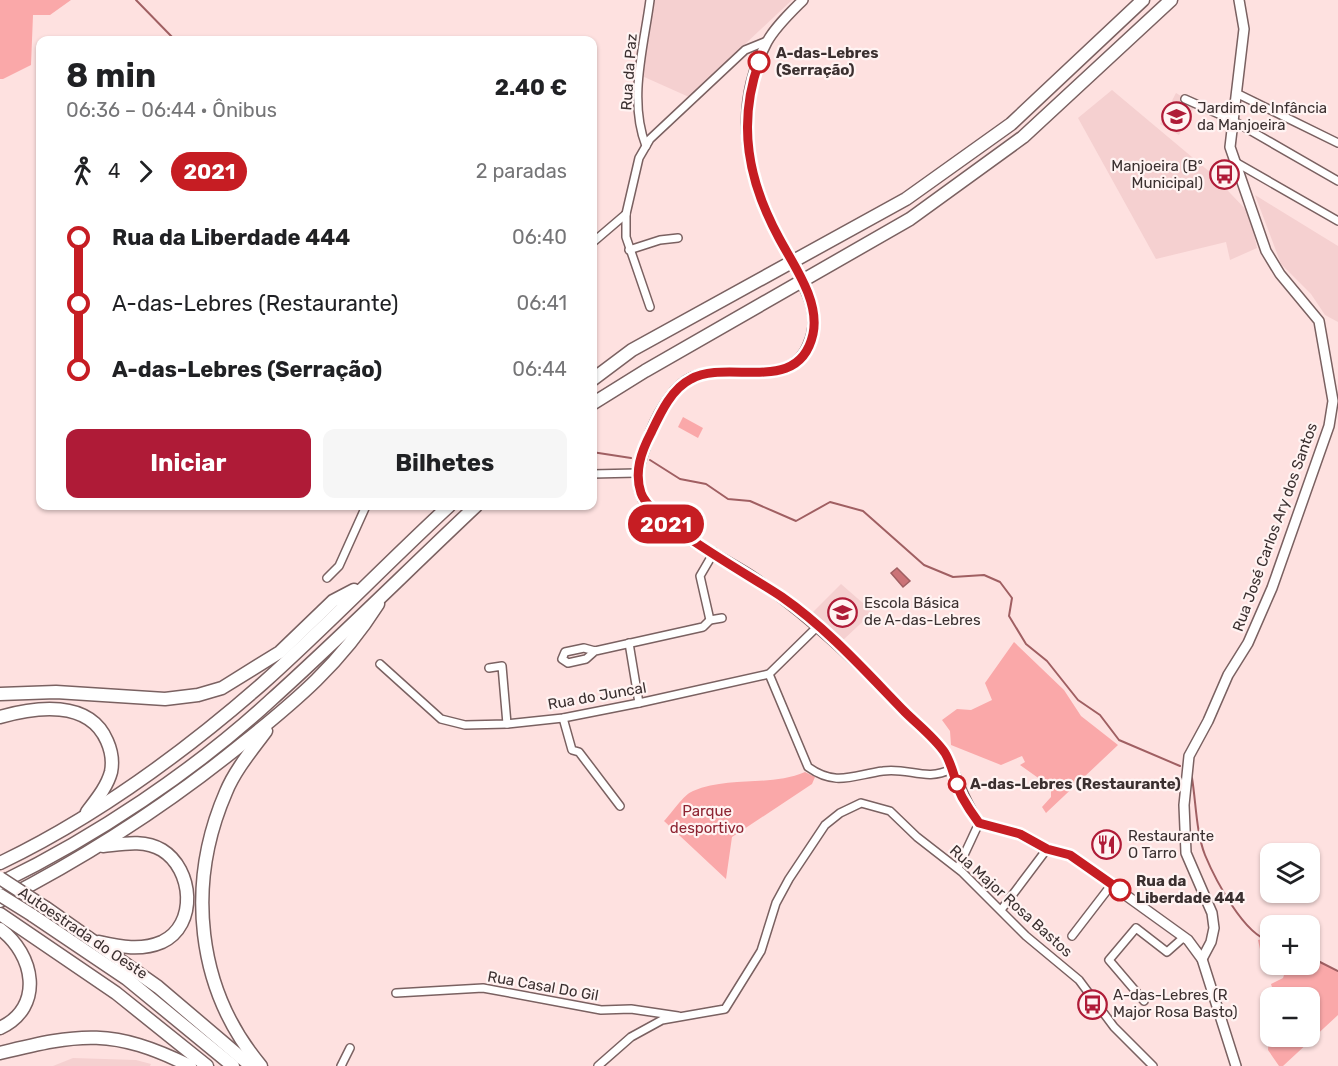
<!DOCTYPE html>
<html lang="pt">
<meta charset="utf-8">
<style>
body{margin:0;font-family:Rubik,sans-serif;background:#f6f6f6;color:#202124;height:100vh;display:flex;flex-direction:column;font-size:22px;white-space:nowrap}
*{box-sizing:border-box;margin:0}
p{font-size:20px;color:#757577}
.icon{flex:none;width:33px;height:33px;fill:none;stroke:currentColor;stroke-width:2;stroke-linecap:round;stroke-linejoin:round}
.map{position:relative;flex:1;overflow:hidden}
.details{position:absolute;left:36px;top:36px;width:561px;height:474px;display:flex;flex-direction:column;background:#fff;border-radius:12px;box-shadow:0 2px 4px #0004}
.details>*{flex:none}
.badge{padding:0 12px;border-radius:20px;font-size:21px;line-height:39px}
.fabs{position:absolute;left:1260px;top:843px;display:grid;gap:12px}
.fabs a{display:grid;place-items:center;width:60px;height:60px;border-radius:12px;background:#fff;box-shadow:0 2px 4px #0004;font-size:30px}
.map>.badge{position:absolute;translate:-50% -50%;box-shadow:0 0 0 3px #fff}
.legs{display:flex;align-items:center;gap:9px;height:66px;padding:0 30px;font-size:20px}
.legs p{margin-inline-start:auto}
.headline{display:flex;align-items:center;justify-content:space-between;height:102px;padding:0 30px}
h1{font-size:33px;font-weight:700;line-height:45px}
.primary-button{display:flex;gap:12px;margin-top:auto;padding:12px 30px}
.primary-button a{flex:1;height:69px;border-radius:12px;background:#af1b37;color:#fff;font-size:24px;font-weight:700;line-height:69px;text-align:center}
.primary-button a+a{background:#f6f6f6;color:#202124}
ul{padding:0 30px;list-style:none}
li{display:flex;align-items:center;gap:21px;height:66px;font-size:22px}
li i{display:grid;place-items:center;width:9px;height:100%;margin:0 8px;background:currentColor}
li i::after{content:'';width:15px;height:15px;margin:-8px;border:4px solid;border-radius:50%;background:#fff}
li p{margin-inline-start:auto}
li:first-child i{background:linear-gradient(#0000 50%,currentColor 0)}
li:last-child i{background:linear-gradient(currentColor 50%,#0000 0)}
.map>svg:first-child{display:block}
.built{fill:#f5d0d0}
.green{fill:#faa8a9}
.water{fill:#cb7377;stroke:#a05f62;stroke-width:1.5}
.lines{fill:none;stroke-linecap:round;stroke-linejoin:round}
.stream{stroke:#a05f62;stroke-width:2}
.secondary-tunnel{stroke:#d7bebd;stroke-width:9;stroke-dasharray:9 4.5;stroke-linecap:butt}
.street-casing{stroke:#7a6161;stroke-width:10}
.secondary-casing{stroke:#7a6161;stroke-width:12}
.highway-casing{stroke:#7a6161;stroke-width:15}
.street{stroke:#fff;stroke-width:7}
.secondary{stroke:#fff;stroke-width:9}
.highway{stroke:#fff;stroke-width:12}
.highway-bridge-casing{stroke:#7a6161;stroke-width:15;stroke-linecap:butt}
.highway-bridge{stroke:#fff;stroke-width:12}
.line-1-casing{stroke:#fff;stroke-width:14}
.line-1{stroke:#c61d23;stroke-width:9}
.stop-1-dot{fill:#fff;stroke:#c61d23;stroke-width:3}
.labels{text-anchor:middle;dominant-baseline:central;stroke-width:4.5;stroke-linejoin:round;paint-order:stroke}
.stop-label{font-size:15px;font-weight:bold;fill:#3b3030;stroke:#fff3f2;text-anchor:start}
.street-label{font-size:15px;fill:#3b3030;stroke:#fff3f2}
.poi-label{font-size:15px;fill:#3b3030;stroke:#fff3f2;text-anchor:start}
.park-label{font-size:15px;fill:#8e2432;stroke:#fff3f2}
</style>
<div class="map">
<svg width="1338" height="1066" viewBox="0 0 1338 1066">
<rect width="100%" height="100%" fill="#fee1e0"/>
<!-- built -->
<g class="built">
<path d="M650 0H792L689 97 642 76Z"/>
<path d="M1112 90 1211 173 1250 214 1257 248 1230 260 1226 242 1156 259 1078 118Z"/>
<path d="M1176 93 1181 96 1180 99 1194 107 1179 135 1160 124Z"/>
<path d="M1255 195 1338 246V322L1325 315 1311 294 1281 264Z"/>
<path d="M841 584 873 612 843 640 812 613Z"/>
<path d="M73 1058 136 1060 151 1064 150 1066H53Z"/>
</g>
<!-- green -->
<g class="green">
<path d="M0 0H71L50 15H33L31 65 3 79H0Z"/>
<path d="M683 417 703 428 698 438 678 427Z"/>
<path d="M1014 642 1064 690 1081 716 1118 745 1046 813 1042 807 1051 797V787L1020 765 1025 762 1022 756 1001 765 951 745 950 731 942 720 957 709 971 710 992 700 985 683Z"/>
<path d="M805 772 815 777 812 784 732 837 726 879 664 821C672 813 683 795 693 791 729 776 770 787 805 772Z"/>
<path d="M1262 939 1270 941V959L1263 963 1258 940Z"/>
<path d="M1310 951 1318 961 1338 971V1015L1283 1066H1279L1268 1050 1269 1032 1265 1014 1270 1012V1036H1310V998L1275 997 1271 984 1283 978 1285 972 1283 965 1310 964Z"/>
</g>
<!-- water -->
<path class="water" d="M897 568 910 581 903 587 891 573Z"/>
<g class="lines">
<!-- stream -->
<g class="stream">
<path d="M136 0 175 40"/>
<path d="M592 452 631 458"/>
<path d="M650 460 680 479 706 484 728 499 750 501 796 521 830 502 863 511 924 565 953 577 984 575 1000 582 1012 598 1009 616 1026 644 1047 661 1078 700 1100 715 1119 740 1180 766"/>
<path d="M1192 778C1196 802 1196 832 1205 855 1215 879 1244 935 1270 941"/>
<path d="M1310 951 1318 961 1338 971"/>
</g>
<!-- secondary-tunnel -->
<path class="secondary-tunnel" d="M787 252 804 286"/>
<defs>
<g id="street">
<path d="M1236 93 1338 143"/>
<path d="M1185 99 1232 120 1338 181"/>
<path d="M646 146C628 100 644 46 650 0"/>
<path d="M1237 163 1338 221"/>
<path d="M592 243 626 214"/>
<path d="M629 250 660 240 678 238"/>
<path d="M650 307 626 237V214L639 158 650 139 745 50 767 41"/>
<path d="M592 474 637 473"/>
<path d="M327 578 339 566 366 506"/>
<path d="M710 620 700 576 714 552"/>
<path d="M629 643 639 703"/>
<path d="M595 651 586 659 568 663 562 659 565 652 584 648 595 651 703 627 710 620 722 618"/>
<path d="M380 664 441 719 465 725 507 724 563 718 639 703 769 674 819 625"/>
<path d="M489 668 502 666 507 724"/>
<path d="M769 674 808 767C836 787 853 775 883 771 908 767 927 782 951 769"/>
<path d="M563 718 572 750 579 752 620 806"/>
<path d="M958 868 979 823"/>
<path d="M1001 910 1047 849"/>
<path d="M1072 936 1112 884"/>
<path d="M396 993 483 988 601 1010 631 1009 678 1016"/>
<path d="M1144 1001 1109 960 1136 928 1167 952 1184 937"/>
<path d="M341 1066 350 1048"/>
<path d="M598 1066 631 1037 662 1020 725 1009 761 951 776 903 789 879 825 825 840 813 861 803 890 811 917 837 962 872 1026 936 1079 980 1114 1027 1153 1066"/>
</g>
<g id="secondary">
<path d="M787 252C749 187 729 113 767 42 775 27 791 12 803 0"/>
<path d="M805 289C814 308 817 325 808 345 789 391 729 362 693 377 671 386 654 421 647 442 640 462 633 479 643 499 657 527 725 558 753 577 810 616 857 662 905 712 917 724 937 739 945 754 958 778 962 799 979 823L1020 834 1047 849 1070 855 1188 940 1202 959 1236 1066"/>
<path d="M1202 959 1211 942 1214 928 1212 913 1186 853 1184 805 1189 756 1208 721 1228 675 1248 643 1272 588 1329 426 1333 401 1319 321 1280 274 1266 251 1230 147 1244 29 1239 0"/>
</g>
<g id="highway">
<path d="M592 380 632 350 906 199 1011 124 1143 0"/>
<path d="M592 404 645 371 910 219 1023 137 1171 0"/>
<path d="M0 694 56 692 165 699 198 695 222 688 280 652 333 601 354 590"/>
<path d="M0 717C35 707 89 699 107 741 111 750 113 762 111 772 107 787 96 800 87 812"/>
<path d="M0 863C96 817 182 754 262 684 326 627 386 564 449 506"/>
<path d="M0 883C95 837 194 771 271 700 341 637 408 570 476 506"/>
<path d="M0 901C86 857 167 805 242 744 297 700 340 664 378 604"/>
<path d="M46 908 158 987 251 1066"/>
<path d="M0 914 116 993 207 1066"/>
<path d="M32 915 127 979 233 1066"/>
<path d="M0 929C34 954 45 1007 0 1028"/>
<path d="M99 942C121 947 141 951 162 942 198 925 193 869 162 850 144 839 122 844 103 846"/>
<path d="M0 1053C81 1033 113 1028 190 1066"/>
<path d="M261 1066C196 989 186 884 226 792 235 770 252 750 266 731"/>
</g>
</defs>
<!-- street casing -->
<use href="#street" class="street-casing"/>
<!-- secondary casing -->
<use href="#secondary" class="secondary-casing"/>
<!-- highway casing -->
<use href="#highway" class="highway-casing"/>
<!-- street -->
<use href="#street" class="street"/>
<!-- secondary -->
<use href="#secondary" class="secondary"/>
<!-- highway -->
<use href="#highway" class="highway"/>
<defs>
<g id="highway-bridge">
<path d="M0 878 46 908"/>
<path d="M0 895 32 915"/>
</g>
</defs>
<!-- highway-bridge casing -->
<use href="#highway-bridge" class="highway-bridge-casing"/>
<!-- highway-bridge -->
<use href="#highway-bridge" class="highway-bridge"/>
</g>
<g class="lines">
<defs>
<path id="line-1" d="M759 62C737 124 748 181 779 238 794 266 820 301 813 334 799 397 728 358 691 379 671 389 660 414 651 433 641 452 634 472 641 493 650 521 753 577 782 597 828 629 866 672 905 712 917 724 935 738 945 753 953 766 955 783 962 797 967 806 973 815 979 823L1020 834 1047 849 1070 855 1120 890"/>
</defs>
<!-- line-1 casing -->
<use href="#line-1" class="line-1-casing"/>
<!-- line-1 -->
<use href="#line-1" class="line-1"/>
</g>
<!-- icons -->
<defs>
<symbol id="school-ring" viewBox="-11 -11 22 22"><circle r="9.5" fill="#fff3f2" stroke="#af1b37" stroke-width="1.5"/><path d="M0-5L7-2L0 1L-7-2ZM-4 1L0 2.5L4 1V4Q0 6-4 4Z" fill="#af1b37"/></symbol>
<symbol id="bus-ring" viewBox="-11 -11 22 22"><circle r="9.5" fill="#fff3f2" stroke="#af1b37" stroke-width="1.5"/><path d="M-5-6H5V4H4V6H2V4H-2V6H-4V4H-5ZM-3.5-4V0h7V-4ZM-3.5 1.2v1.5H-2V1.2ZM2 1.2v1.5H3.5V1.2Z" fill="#af1b37"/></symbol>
<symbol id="restaurant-ring" viewBox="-11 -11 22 22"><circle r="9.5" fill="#fff3f2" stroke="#af1b37" stroke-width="1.5"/><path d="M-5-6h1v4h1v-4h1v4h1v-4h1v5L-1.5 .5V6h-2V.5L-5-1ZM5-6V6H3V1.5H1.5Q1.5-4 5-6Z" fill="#af1b37"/></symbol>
</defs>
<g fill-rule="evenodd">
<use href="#school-ring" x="1160" y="100" width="33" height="33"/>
<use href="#bus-ring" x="1208" y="158" width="33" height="33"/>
<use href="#school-ring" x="826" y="596" width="33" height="33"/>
<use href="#restaurant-ring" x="1090" y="828" width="33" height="33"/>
<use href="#bus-ring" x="1076" y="988" width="33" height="33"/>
</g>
<!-- markers -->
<g class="stop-1-dot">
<circle cx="759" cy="62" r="10"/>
<circle cx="957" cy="784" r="8"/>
<circle cx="1120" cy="890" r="10"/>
</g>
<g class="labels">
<!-- stop labels -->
<g class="stop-label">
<text x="776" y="53">A-das-Lebres<tspan x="776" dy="17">(Serração)</tspan></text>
<text x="970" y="784">A-das-Lebres (Restaurante)</text>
<text x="1136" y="881">Rua da<tspan x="1136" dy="17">Liberdade 444</tspan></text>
</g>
<!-- street labels -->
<g class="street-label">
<text transform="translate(629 72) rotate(-86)">Rua da Paz</text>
<text transform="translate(1275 527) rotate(-70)">Rua José Carlos Ary dos Santos</text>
<text transform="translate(597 696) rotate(-10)">Rua do Juncal</text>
<text transform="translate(1011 901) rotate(42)">Rua Major Rosa Bastos</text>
<text transform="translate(83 933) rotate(34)">Autoestrada do Oeste</text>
<text transform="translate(543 986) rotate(10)">Rua Casal Do Gil</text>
</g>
<!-- poi labels -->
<g class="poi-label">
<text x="1197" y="108">Jardim de Infância<tspan x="1197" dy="17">da Manjoeira</tspan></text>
<text x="1203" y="166" text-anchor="end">Manjoeira (Bº<tspan x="1203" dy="17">Municipal)</tspan></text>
<text x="864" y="603">Escola Básica<tspan x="864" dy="17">de A-das-Lebres</tspan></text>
<text x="1128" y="836">Restaurante<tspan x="1128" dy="17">O Tarro</tspan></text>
<text x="1113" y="995">A-das-Lebres (R<tspan x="1113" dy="17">Major Rosa Basto)</tspan></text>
</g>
<!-- park labels -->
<g class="park-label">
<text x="707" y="811">Parque<tspan x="707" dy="17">desportivo</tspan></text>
</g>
</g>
</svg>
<div class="fabs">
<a><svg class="icon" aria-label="layers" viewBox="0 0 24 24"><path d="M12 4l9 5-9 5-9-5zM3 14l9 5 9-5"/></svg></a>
<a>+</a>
<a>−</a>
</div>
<b class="badge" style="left:666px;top:524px;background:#c61d23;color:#fff">2021</b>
<section class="details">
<div class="headline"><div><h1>8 min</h1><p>06:36 – 06:44 · Ônibus</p></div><b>2.40 €</b></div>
<div class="legs"><svg class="icon" aria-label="walk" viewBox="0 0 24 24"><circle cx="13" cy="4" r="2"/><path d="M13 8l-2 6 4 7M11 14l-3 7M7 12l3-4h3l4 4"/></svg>4<svg class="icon" aria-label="forward" viewBox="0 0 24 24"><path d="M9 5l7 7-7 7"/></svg><b class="badge" style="background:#c61d23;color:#fff">2021</b><p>2 paradas</p></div>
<ul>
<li><i style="color:#c61d23"></i><b>Rua da Liberdade 444</b><p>06:40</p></li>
<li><i style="color:#c61d23"></i><span>A-das-Lebres (Restaurante)</span><p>06:41</p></li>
<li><i style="color:#c61d23"></i><b>A-das-Lebres (Serração)</b><p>06:44</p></li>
</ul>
<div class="primary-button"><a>Iniciar</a><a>Bilhetes</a></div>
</section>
</div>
